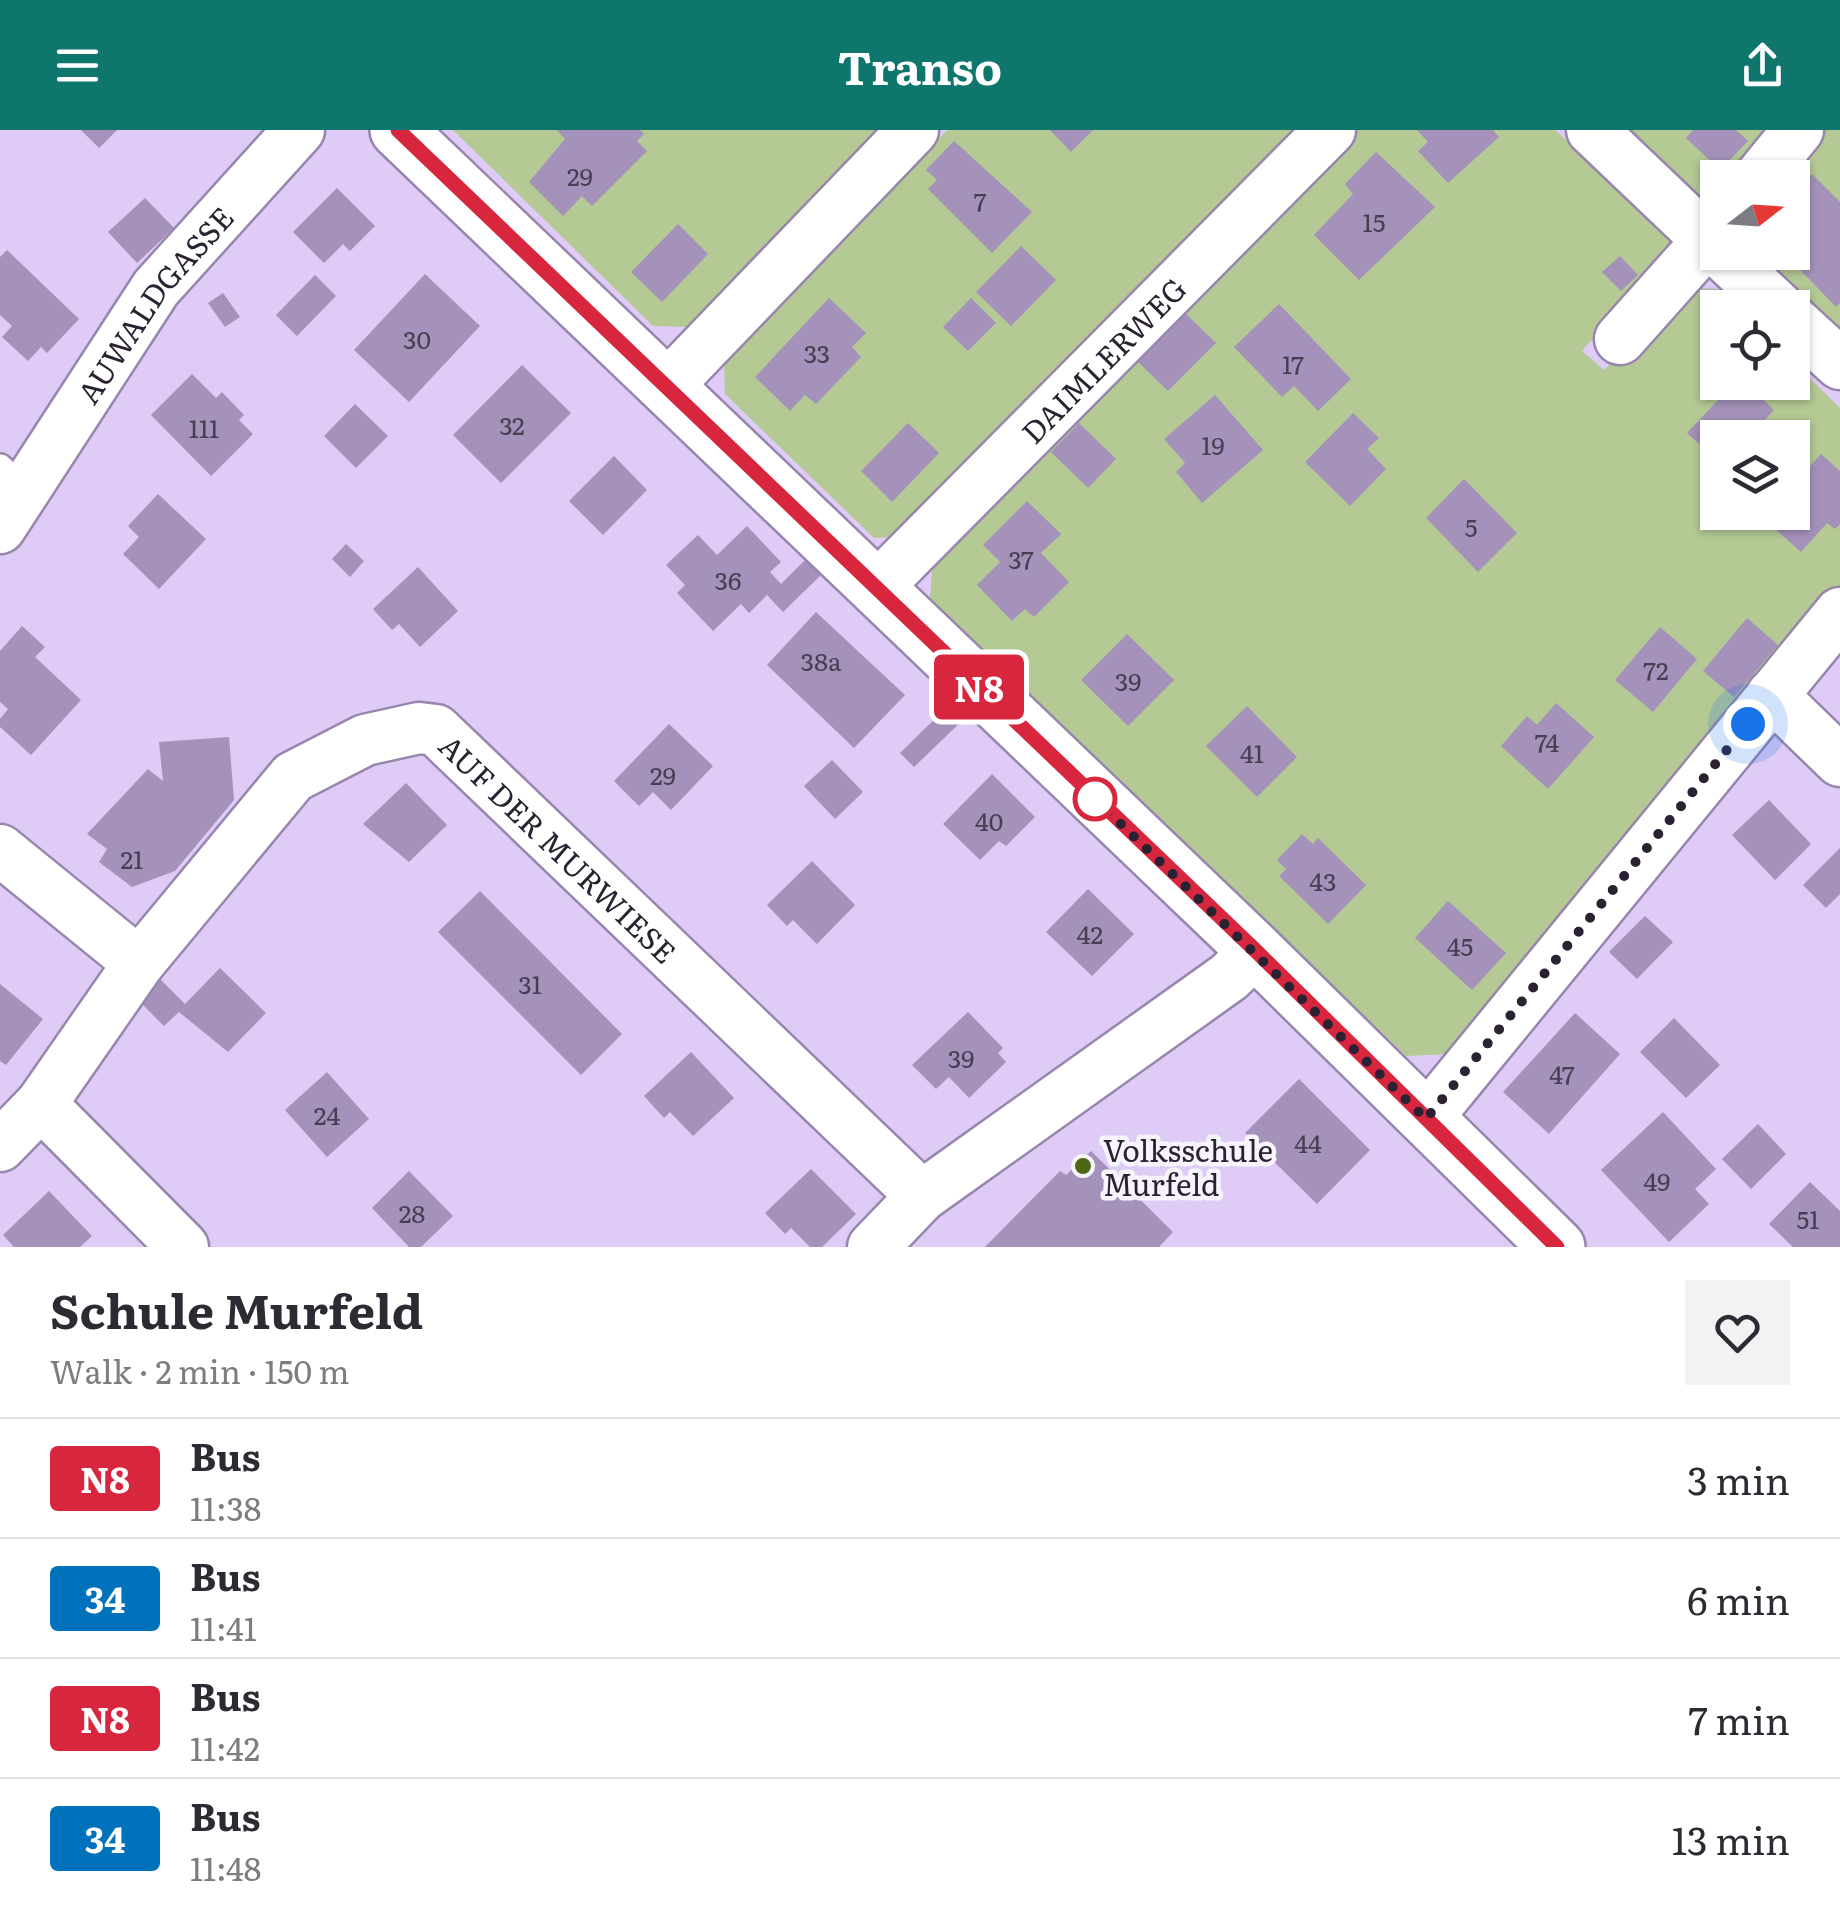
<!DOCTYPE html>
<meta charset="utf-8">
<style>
body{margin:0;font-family:Literata,serif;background:#f2f2f3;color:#2b2b33;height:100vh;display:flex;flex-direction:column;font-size:38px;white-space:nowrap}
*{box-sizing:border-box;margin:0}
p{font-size:32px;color:#7c7c81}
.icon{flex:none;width:55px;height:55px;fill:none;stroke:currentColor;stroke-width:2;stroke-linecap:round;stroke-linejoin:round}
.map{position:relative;height:1117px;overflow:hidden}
.side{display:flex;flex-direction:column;background:#fff;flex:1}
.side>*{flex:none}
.badge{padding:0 20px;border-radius:8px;font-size:35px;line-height:65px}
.needle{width:65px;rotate:73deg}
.buttons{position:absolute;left:1700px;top:30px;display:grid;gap:20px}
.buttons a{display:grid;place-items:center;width:110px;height:110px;border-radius:0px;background:#fff;box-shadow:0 2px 8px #0004;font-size:50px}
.you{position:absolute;width:50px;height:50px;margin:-25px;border:8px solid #fff;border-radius:50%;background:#1a73e8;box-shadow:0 0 0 15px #1a73e833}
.map>.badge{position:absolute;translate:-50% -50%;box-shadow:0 0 0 5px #fff}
.round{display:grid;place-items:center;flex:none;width:105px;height:105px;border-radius:0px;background:#f2f2f3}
.summary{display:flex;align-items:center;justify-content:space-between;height:170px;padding:0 50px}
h1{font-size:48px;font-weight:700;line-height:75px}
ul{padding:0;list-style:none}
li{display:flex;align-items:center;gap:30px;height:120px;padding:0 50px;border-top:2px solid #e1e1e2}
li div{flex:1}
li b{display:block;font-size:38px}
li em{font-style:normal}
li .badge{min-width:110px;font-weight:700;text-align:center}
header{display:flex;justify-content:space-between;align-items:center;height:130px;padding:0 50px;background:#0f766e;color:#fff;font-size:45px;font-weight:700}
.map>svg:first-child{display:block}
.green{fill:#b4c994;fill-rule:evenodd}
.building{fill:#a492ba}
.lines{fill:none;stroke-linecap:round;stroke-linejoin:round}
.lane-casing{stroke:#9886ad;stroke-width:30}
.street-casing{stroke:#9886ad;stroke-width:55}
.secondary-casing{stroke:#9886ad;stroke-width:60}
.lane{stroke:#fff;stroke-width:25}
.street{stroke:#fff;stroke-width:50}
.secondary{stroke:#fff;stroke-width:55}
.line-casing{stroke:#fff;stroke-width:22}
.line{stroke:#d7263d;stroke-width:15}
.walk{stroke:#2a2232;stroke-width:10;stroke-dasharray:0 18}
.stop-dot{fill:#fff;stroke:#d7263d;stroke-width:5}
.poi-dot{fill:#4e6717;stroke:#f7f4fc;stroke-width:4}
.labels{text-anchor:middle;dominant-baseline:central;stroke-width:9;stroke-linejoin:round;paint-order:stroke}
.number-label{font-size:25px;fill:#483e54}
.street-label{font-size:30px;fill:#2a2232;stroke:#f7f4fc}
.poi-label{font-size:30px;fill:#2a2232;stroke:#f7f4fc;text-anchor:start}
</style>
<header><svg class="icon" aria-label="menu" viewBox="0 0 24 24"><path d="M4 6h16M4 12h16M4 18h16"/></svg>Transo<svg class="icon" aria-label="share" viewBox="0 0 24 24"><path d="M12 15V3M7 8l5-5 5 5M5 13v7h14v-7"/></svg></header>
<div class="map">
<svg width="1840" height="1117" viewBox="0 0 1840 1117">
<rect width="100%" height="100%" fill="#decbf6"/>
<!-- green -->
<g class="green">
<path d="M453 0H880L693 197 653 196Z"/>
<path d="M947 0H1304L906 406 874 408 725 264 724 234Z"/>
<path d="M1355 0H1555L1672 103 1671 118 1582 221 1604 240 1684 158 1717 159 1736 177 1718 178V252H1792L1793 232 1840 278V456L1447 924 1406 926 930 468 933 428ZM1718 308H1792V382H1718Z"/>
<path d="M1631 0H1778L1740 47 1718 48 1717 66 1698 67Z"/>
<path d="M1823 0H1840V204L1758 123 1792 122V48L1785 47Z"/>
</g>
<!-- building -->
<g class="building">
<path d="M81 0H117L99 18Z"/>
<path d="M557 0H640L644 4 637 11 647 21 592 76 582 66 563 86 529 52 565 9Z"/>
<path d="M1050 0H1093L1071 22Z"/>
<path d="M1417 0H1493L1499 7 1448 53 1418 21 1428 12Z"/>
<path d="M1693 0H1736L1748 11 1720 40 1686 8Z"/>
<path d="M954 11 1032 82 992 123 928 59 937 50 926 40Z"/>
<path d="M1376 22 1435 77 1359 150 1314 105 1353 64 1345 54Z"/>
<path d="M1812 44 1840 72V173L1836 177 1783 122H1792V62Z"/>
<path d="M337 58 375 96 350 121 343 114 324 133 293 102Z"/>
<path d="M145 68 174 98 137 133 108 102Z"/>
<path d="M678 94 708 124 662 172 631 142Z"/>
<path d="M1021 116 1056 150 1011 196 976 162Z"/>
<path d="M7 120 79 189 47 223 41 217 28 231 2 207 12 196 0 185V127Z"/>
<path d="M1620 126 1638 145 1621 161 1602 142Z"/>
<path d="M425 144 480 196 409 272 354 220Z"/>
<path d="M315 145 336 166 297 206 276 185Z"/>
<path d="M223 163 240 187 225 197 208 173Z"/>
<path d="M829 168 866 203 852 217 861 227 816 274 805 265 790 281 755 247Z"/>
<path d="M971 168 996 193 968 221 943 197Z"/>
<path d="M1279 174 1351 249 1318 281 1294 256 1282 267 1234 217Z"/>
<path d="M1186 184 1216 213 1168 261 1138 232Z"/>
<path d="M522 235 571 283 501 353 453 305Z"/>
<path d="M192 244 216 268 222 262 244 285 239 290 253 304 211 346 151 285Z"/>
<path d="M1735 252H1744L1774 280 1748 308H1718V331L1687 303Z"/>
<path d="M1215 265 1263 320 1202 373 1176 342 1185 333 1164 309Z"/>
<path d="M355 274 388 306 356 338 324 306Z"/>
<path d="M1353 283 1379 308 1367 319 1386 339 1350 376 1305 332Z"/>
<path d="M908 293 939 323 892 372 861 341Z"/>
<path d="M1079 293 1116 329 1088 358 1051 322Z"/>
<path d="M1821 324 1840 341V394L1835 399 1827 393 1801 422 1764 389 1769 382H1792V356Z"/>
<path d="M614 326 647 360 603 405 569 371Z"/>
<path d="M1464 349 1517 403 1478 442 1426 388Z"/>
<path d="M158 364 206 409 159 459 123 424 139 407 128 396Z"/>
<path d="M1027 371 1061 404 1041 423 1069 452 1034 487 1025 479 1012 491 977 455 1000 432 983 415Z"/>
<path d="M747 396 781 432 770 442 781 454 806 429 821 445 783 482 767 465 749 483 741 474 713 501 677 463 685 455 666 435 698 405 717 425Z"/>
<path d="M346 414 364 431 350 447 332 429Z"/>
<path d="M418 437 458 481 420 517 399 494 392 500 373 479Z"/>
<path d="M816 482 905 565 854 618 767 535Z"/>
<path d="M1747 488 1778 515 1734 567 1703 541Z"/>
<path d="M22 496 45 517 35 527 81 570 31 625 0 597V589L8 579 0 572V521Z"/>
<path d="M1660 497 1697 529 1653 582 1615 550Z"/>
<path d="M1127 504 1174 550 1128 596 1081 550Z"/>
<path d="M951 573 965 588 914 637 900 623Z"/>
<path d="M1556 573 1594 607 1548 659 1501 616 1527 586 1537 595Z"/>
<path d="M1247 576 1297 627 1257 667 1206 616Z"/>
<path d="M669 594 713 636 671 680 653 662 639 676 614 651Z"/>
<path d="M229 607 234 670 175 741 132 757 99 732 107 719 87 704 148 639 163 651 159 612Z"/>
<path d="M832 630 863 662 835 689 804 656Z"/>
<path d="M992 644 1035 687 1006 716 999 711 980 730 943 694Z"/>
<path d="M406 653 447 695 409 732 363 694Z"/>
<path d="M1769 670 1811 714 1775 750 1732 705Z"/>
<path d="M1302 704 1313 714 1318 708 1366 755 1328 794 1279 746 1286 739 1277 730Z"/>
<path d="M1840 718V764L1826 778 1803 755Z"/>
<path d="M812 731 855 775 817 814 793 790 787 796 767 775Z"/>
<path d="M1088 759 1134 804 1092 846 1046 802Z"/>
<path d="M480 761 622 904 581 945 438 802Z"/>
<path d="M1448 771 1506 823 1472 860 1415 808Z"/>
<path d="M1645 786 1673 812 1637 849 1609 822Z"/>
<path d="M220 838 266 883 228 922 179 882 164 896 137 869 158 847 185 874Z"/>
<path d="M0 854 43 889 6 935 0 931Z"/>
<path d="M968 882 1003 918 998 923 1006 932 969 968 949 947 936 959 912 935Z"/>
<path d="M1575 883 1620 924 1549 1004 1503 962Z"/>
<path d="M1674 888 1720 935 1686 968 1640 922Z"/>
<path d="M691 922 734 968 693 1006 670 982 664 988 644 966Z"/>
<path d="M327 942 369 989 327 1027 285 980Z"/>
<path d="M1299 949 1370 1020 1317 1074 1245 1003Z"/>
<path d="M1663 982 1716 1039 1695 1059 1709 1074 1669 1112 1601 1040Z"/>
<path d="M1758 994 1786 1024 1751 1059 1722 1029Z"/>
<path d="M1091 1021 1173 1102 1159 1117H985L1060 1041 1066 1045Z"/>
<path d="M811 1039 856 1084 822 1117H810L791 1098 785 1104 765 1083Z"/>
<path d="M409 1041 453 1086 421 1117H409L372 1078Z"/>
<path d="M1810 1052 1840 1081V1117H1793L1769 1094Z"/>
<path d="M49 1061 92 1106 80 1117H14L3 1105Z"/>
</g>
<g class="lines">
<defs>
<path id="lane" d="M0 337 24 359"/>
<g id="street">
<path d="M1592 0 1718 120"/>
<path d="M1759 48 1798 0"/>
<path d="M1720 122 1779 178"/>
<path d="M1792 190 1840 234"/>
<path d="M1620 209 1718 99"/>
<path d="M667 256 913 0"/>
<path id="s1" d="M0 398 156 158 299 0"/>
<path id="s2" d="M876 458 1330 0"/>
<path d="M1772 565 1840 631"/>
<path d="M0 720 139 833 41 974 183 1117"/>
<path id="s3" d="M139 833 293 647 365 610 419 598 436 600 922 1066"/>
<path d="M1426 989 1840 483"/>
<path d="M0 1016 41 974"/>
<path d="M873 1117 922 1066 1229 847 1256 821"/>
</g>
<path id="secondary" d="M398 0 1256 821 1557 1117"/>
</defs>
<!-- lane casing -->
<use href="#lane" class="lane-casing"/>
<!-- street casing -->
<use href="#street" class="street-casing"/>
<!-- secondary casing -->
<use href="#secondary" class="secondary-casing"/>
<!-- lane -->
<use href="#lane" class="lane"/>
<!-- street -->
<use href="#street" class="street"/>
<!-- secondary -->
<use href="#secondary" class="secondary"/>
</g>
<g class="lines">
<defs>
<path id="line" d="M398 0 1256 821 1557 1117"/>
</defs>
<!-- line casing -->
<use href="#line" class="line-casing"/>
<!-- line -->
<use href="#line" class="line"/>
<!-- walk -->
<path class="walk" d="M1095 669 1426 989 1748 594"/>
</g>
<!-- markers -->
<circle class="stop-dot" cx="1095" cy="669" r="20"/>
<circle class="poi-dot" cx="1083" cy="1036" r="10"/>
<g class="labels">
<!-- number labels -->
<g class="number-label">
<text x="580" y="45">29</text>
<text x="980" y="70">7</text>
<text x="1374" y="91">15</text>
<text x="417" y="208">30</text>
<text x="817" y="222">33</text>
<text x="1293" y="233">17</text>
<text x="512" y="294">32</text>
<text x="204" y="297">111</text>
<text x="1213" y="314">19</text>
<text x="1471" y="396">5</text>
<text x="1021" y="428">37</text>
<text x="728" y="449">36</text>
<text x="821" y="530">38a</text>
<text x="1656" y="539">72</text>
<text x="1128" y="550">39</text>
<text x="1547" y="611">74</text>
<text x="1252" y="622">41</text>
<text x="663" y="644">29</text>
<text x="989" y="690">40</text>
<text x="132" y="728">21</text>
<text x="1323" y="750">43</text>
<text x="1090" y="803">42</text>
<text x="1460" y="815">45</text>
<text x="530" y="853">31</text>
<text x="961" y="927">39</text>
<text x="1562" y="943">47</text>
<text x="327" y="984">24</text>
<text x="1308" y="1012">44</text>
<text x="1657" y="1050">49</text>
<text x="412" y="1082">28</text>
<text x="1808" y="1088">51</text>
</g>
<!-- street labels -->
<g class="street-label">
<text stroke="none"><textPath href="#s1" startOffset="272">AUWALDGASSE</textPath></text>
<text stroke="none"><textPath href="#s2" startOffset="322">DAIMLERWEG</textPath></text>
<text stroke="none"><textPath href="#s3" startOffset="565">AUF DER MURWIESE</textPath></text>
</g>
<!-- poi labels -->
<g class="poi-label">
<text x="1103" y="1019">Volksschule<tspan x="1103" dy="34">Murfeld</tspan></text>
</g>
</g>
</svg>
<div class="buttons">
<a><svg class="needle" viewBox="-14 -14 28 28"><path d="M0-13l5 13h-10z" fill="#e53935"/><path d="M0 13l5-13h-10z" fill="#7c7c81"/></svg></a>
<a><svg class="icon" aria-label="locate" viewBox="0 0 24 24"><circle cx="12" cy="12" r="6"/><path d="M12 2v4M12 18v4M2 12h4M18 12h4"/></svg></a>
<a><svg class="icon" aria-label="layers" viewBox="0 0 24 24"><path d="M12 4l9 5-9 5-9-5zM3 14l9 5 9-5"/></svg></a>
</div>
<div class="you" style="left:1748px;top:594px"></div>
<b class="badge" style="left:979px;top:557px;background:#d7263d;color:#fff">N8</b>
</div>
<section class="side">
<div class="summary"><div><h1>Schule Murfeld</h1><p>Walk · 2 min · 150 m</p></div><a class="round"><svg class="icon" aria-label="heart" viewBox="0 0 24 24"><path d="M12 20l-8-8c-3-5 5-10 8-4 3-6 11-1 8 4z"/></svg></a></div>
<ul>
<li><span class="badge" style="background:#d7263d;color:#fff">N8</span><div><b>Bus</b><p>11:38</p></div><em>3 min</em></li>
<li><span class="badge" style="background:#0072bc;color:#fff">34</span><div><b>Bus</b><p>11:41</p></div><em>6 min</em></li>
<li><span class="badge" style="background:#d7263d;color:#fff">N8</span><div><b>Bus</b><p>11:42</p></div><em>7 min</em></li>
<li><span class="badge" style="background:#0072bc;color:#fff">34</span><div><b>Bus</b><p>11:48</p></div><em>13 min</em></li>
</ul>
</section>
